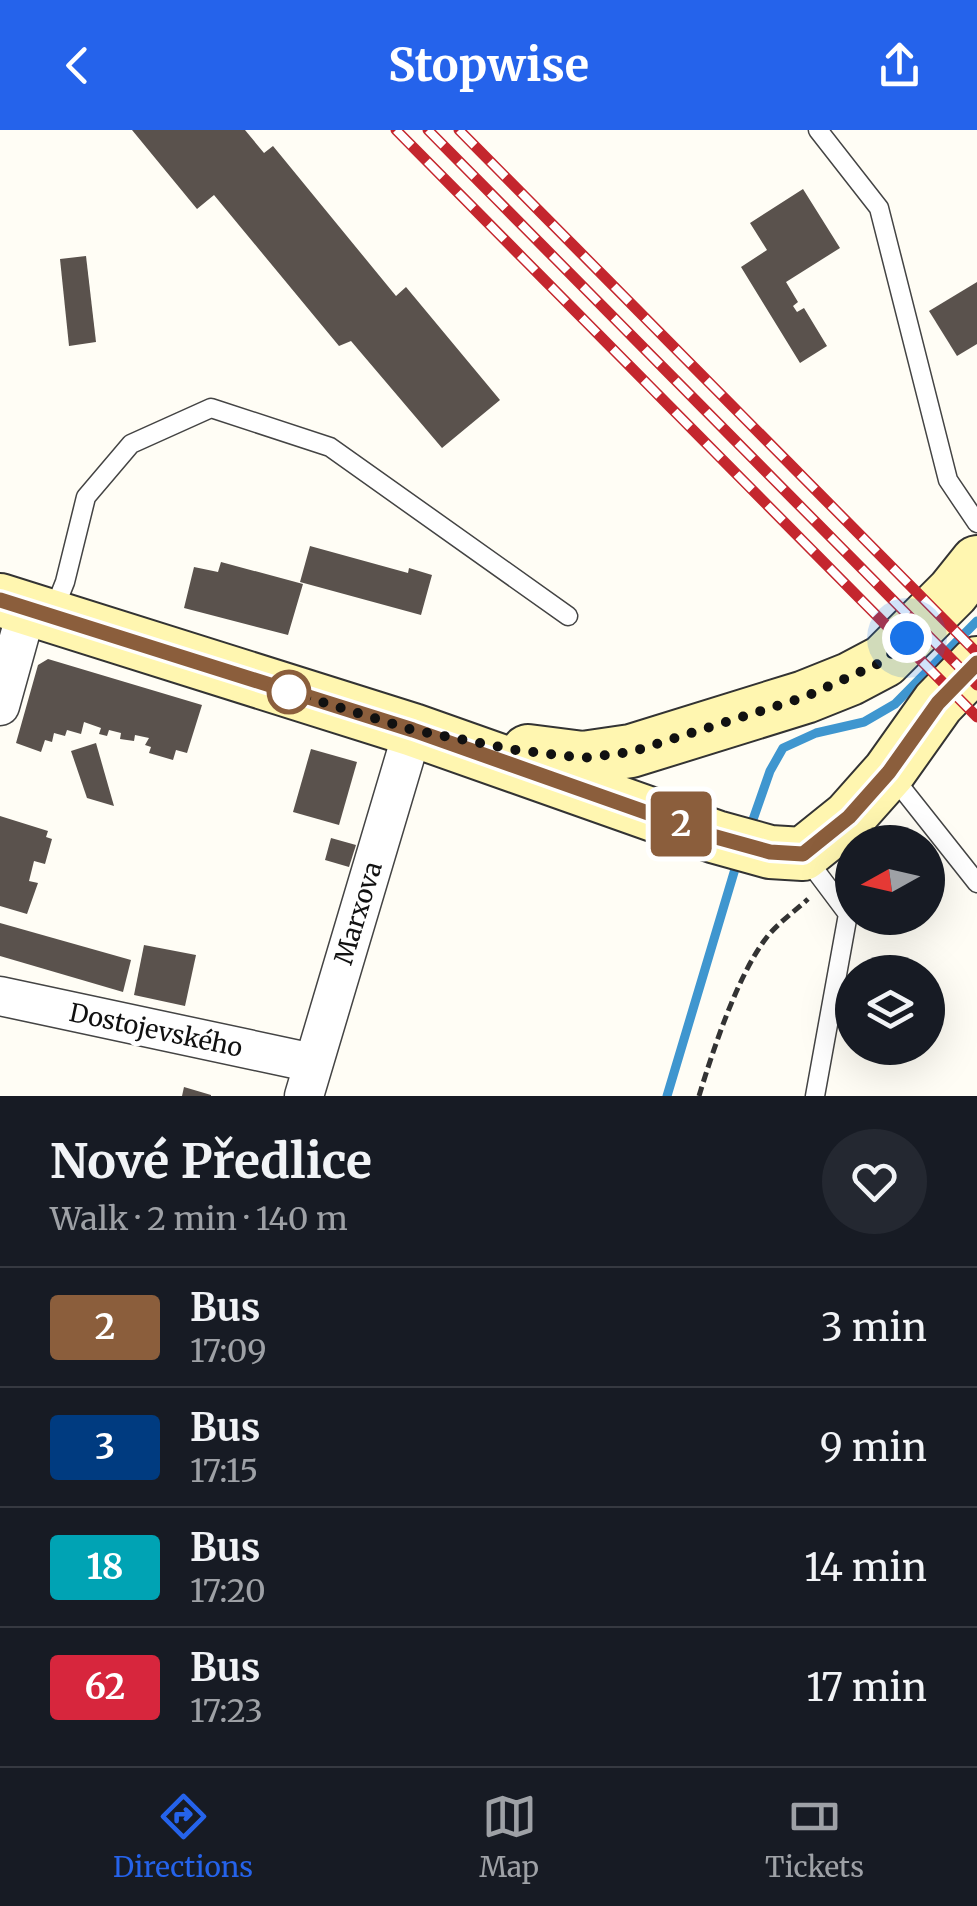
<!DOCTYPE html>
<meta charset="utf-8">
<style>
body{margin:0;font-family:Merriweather,serif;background:#242831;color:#f1f3f6;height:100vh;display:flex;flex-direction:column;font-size:38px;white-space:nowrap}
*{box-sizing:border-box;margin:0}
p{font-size:32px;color:#9ea1a6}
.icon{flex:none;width:55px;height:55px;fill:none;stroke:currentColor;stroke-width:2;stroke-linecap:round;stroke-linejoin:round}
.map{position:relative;height:966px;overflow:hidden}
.sheet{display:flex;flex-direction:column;background:#171b24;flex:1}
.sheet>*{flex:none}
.badge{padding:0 20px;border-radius:8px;font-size:35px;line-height:65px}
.needle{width:65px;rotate:262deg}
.fabs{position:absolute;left:835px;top:695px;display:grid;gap:20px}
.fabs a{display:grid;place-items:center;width:110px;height:110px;border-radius:50%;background:#171b24;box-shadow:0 10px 40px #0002;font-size:50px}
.you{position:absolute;width:50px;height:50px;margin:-25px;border:8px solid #fff;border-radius:50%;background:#1a73e8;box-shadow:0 0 0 15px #1a73e833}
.map>.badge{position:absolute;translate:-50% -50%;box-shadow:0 0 0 5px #fff}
.round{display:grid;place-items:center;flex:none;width:105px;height:105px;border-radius:52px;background:#242831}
.headline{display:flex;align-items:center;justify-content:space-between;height:170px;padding:0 50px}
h1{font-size:48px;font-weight:700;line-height:75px}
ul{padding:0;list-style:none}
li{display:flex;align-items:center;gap:30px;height:120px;padding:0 50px;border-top:2px solid #363941}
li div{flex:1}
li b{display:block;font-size:38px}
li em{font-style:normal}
li .badge{min-width:110px;font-weight:700;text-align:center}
header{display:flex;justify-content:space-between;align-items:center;height:130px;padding:0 50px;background:#2563eb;color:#fff;font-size:45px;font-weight:700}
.dock{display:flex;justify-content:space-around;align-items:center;height:140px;border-top:2px solid #363941;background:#171b24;font-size:28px;color:#9ea1a6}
.dock a{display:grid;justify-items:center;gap:5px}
.dock .active{color:#2563eb}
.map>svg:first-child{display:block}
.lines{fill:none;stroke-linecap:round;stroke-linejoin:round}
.stream{stroke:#3f96cf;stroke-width:9}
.building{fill:#5a524d}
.service-casing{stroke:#444;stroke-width:21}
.minor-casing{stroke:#444;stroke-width:41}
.secondary-casing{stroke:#333;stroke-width:56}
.path{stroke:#333;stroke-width:5;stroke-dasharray:10 5;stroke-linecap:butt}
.service{stroke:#fff;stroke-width:18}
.minor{stroke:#fff;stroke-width:38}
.secondary{stroke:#fff6b0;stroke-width:52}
.rail-casing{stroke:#c4262e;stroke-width:11}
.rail{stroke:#fff;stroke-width:8;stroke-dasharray:22;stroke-linecap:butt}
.line-casing{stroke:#fff;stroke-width:22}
.line{stroke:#8b5e3c;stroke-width:15}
.walk{stroke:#111;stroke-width:10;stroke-dasharray:0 18}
.stop-dot{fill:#fff;stroke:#8b5e3c;stroke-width:5}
.labels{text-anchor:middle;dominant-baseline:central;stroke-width:10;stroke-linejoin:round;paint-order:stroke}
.street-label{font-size:25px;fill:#111;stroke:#fff}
</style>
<header><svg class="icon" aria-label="back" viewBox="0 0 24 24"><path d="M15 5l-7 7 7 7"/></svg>Stopwise<svg class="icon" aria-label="share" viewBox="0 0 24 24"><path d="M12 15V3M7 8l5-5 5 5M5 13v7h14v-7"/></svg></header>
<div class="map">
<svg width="977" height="966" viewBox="0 0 977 966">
<rect width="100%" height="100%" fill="#fffdf5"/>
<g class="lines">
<!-- stream -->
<g class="stream">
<path d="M749 701 770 641 783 618 816 603 864 592 895 574 977 491"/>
<path d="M667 966 738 729"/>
</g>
</g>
<!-- building -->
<g class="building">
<path d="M132 0H245L264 23 273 16 396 166 406 157 500 270 442 318 351 211 339 216 214 65 197 79Z"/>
<path d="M803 59 840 118 786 152 798 172 793 176 797 182 804 178 827 216 800 233 741 137 767 120 750 93Z"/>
<path d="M86 126 96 212 69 216 60 129Z"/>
<path d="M977 152V214L957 226 929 181Z"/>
<path d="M310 416 408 443 409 438 432 445 421 485 300 452Z"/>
<path d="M221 432 303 454 288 505 184 478 194 437 218 442Z"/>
<path d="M48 529 202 575 187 623 176 620 173 630 149 623 151 617 145 615 149 608 135 605 134 611 120 609 121 603 109 600 107 606 99 604 101 598 84 592 81 604 67 600 65 606 54 603 52 612 45 610 41 622 16 613 38 535Z"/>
<path d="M96 613 114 676 87 668 71 621Z"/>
<path d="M311 619 357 632 339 695 293 682Z"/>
<path d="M0 686 48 701 46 707 52 709 45 734 34 731 29 751 38 753 27 784 0 776Z"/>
<path d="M331 708 356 715 349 737 325 730Z"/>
<path d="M0 793 131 830 123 862 0 826Z"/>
<path d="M144 815 196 825 185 876 134 865Z"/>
<path d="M184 957 211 965V966H182Z"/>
</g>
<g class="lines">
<defs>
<g id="service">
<path d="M818 0 879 78 948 350 977 393"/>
<path d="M53 482 65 452 86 367 131 314 211 278 330 317 568 486"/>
<path d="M893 647 977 753"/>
<path d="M806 728 848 784 815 966"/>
</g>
<g id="minor">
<path d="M0 576 27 479"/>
<path d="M0 866 313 933"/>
<path d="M304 966 413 600"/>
</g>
<g id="secondary">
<path d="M0 470 413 600 716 707 770 722 803 724 849 687 889 642 938 573 977 533"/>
<path d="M528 621 583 628 631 621 805 567 850 549 884 531 953 462 977 432"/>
</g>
</defs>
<!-- service casing -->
<use href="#service" class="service-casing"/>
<!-- minor casing -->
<use href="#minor" class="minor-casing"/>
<!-- secondary casing -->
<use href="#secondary" class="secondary-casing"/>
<!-- path -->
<path class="path" d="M699 966C713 920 738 844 767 807 778 793 795 781 808 769"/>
<!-- service -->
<use href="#service" class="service"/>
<!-- minor -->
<use href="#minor" class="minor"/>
<!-- secondary -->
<use href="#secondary" class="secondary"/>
<defs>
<g id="rail">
<path d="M396 0 977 587"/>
<path d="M428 0 977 555"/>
<path d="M459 0 977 523"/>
</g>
</defs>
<!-- rail casing -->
<use href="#rail" class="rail-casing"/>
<!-- rail -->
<use href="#rail" class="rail"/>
</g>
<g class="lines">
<defs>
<path id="line" d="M0 470 413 600 716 707 770 722 803 724 849 687 889 642 938 573 977 533"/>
</defs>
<!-- line casing -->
<use href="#line" class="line-casing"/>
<!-- line -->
<use href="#line" class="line"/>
<!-- walk -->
<path class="walk" d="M289 562 413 600 516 620 583 628 631 622 805 567 884 531 907 508"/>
</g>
<!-- markers -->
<circle class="stop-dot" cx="289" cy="562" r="20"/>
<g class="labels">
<!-- street labels -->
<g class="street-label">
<text transform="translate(358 783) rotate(-73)">Marxova</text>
<text transform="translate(156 900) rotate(12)">Dostojevského</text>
</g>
</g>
</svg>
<div class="fabs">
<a><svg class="needle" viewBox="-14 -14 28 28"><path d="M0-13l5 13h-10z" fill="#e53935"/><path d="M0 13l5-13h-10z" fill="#9ea1a6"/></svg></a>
<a><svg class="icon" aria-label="layers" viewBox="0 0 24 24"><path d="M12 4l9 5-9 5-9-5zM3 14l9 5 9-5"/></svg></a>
</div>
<div class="you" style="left:907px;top:508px"></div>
<b class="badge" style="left:681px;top:694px;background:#8b5e3c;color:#fff">2</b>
</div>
<section class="sheet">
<div class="headline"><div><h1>Nové Předlice</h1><p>Walk · 2 min · 140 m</p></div><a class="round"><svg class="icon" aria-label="heart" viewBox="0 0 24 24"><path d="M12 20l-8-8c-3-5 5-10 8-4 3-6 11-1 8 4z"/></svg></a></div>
<ul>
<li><span class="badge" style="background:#8b5e3c;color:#fff">2</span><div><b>Bus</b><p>17:09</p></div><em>3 min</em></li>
<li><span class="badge" style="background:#003b80;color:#fff">3</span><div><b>Bus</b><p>17:15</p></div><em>9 min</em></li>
<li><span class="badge" style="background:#00a3b4;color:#fff">18</span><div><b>Bus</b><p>17:20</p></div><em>14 min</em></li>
<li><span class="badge" style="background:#d7263d;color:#fff">62</span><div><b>Bus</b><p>17:23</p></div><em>17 min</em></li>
</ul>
</section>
<nav class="dock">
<a class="active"><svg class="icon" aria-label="directions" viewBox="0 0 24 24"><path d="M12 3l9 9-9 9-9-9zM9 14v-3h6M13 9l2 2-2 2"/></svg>Directions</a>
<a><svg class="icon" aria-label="map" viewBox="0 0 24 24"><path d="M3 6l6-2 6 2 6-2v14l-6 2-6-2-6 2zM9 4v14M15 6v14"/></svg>Map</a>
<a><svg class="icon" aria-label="tickets" viewBox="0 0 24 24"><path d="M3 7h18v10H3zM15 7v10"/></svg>Tickets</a>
</nav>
